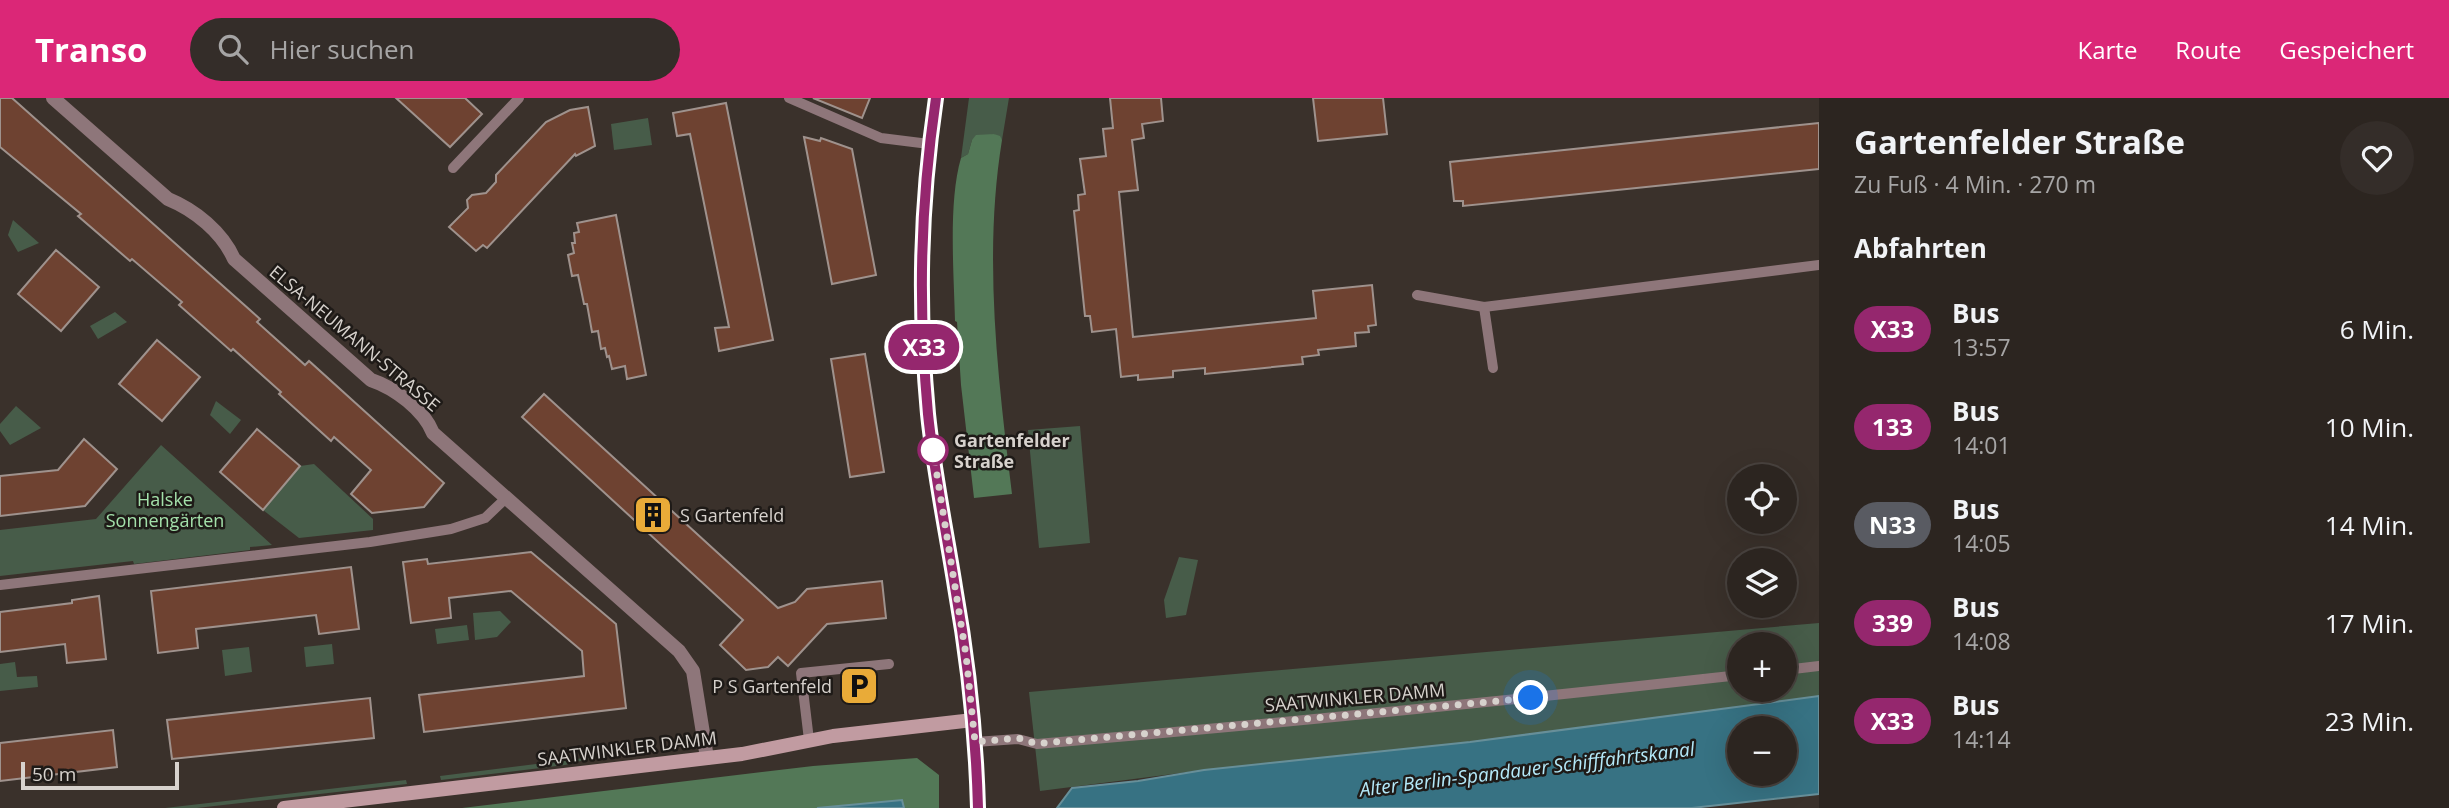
<!DOCTYPE html>
<html lang="de">
<meta charset="utf-8">
<style>
body{margin:0;font-family:"Open Sans",sans-serif;background:#342d29;color:#f1f3f6;height:100vh;display:flex;flex-direction:column;font-size:26px;white-space:nowrap}
*{box-sizing:border-box;margin:0}
p{font-size:23px;color:#a6a5a5}
.icon{flex:none;width:38px;height:38px;fill:none;stroke:currentColor;stroke-width:2;stroke-linecap:round;stroke-linejoin:round}
.map{position:relative;flex:1;overflow:hidden}
.details{display:flex;flex-direction:column;background:#2c2520;width:630px}
.details>*{flex:none}
.badge{padding:0 14px;border-radius:23px;font-size:24px;line-height:46px}
.tools{position:absolute;left:1727px;top:366px;display:grid;gap:14px}
.tools a{display:grid;place-items:center;width:70px;height:70px;border-radius:50%;background:#2c2520;box-shadow:0 7px 28px #0002,0 0 0 2px #48423e;font-size:35px}
.scale{position:absolute;left:21px;bottom:18px;width:158px;box-sizing:border-box;padding-left:7px;border:4px solid #d7d2cd;border-top:0;font-size:19px;line-height:24px;white-space:nowrap;color:#d7d2cd;-webkit-text-stroke:5px #1e1a17;paint-order:stroke}
.you{position:absolute;width:35px;height:35px;margin:-18px;border:5px solid #fff;border-radius:50%;background:#1a73e8;box-shadow:0 0 0 10px #1a73e833}
.map>.badge{position:absolute;translate:-50% -50%;box-shadow:0 0 0 4px #fff}
h2{padding:0 35px;font-size:26px;line-height:63px}
.round{display:grid;place-items:center;flex:none;width:74px;height:74px;border-radius:37px;background:#342d29}
.summary{display:flex;align-items:center;justify-content:space-between;height:119px;padding:0 35px}
h1{font-size:33px;font-weight:700;line-height:52px}
ul{padding:0;list-style:none}
li{display:flex;align-items:center;gap:21px;height:98px;padding:0 35px}
li div{flex:1}
li b{display:block;font-size:26px}
li em{font-style:normal}
li .badge{min-width:77px;font-weight:700;text-align:center}
header{display:flex;align-items:center;gap:42px;box-sizing:border-box;height:98px;padding:0 35px;background:#db2777;color:#fff}
header strong{font-size:33px}
nav{display:flex;gap:38px;margin-inline-start:auto;font-size:24px}
.search{width:490px;height:63px;background:#342d29;display:flex;align-items:center;gap:18px;box-sizing:border-box;padding:0 24px;border-radius:38px;color:#a6a5a5;font-size:26px}
main{display:flex;flex:1;min-height:0}
.map>svg:first-child{display:block}
.green{fill:#475c49;fill-rule:evenodd}
.forest{fill:#537857}
.water{fill:#377283;stroke:#678f99;stroke-width:2;fill-rule:evenodd}
.building{fill:#6e4231;stroke:#9f928d;stroke-width:2}
.lines{fill:none;stroke-linecap:round;stroke-linejoin:round}
.lane{stroke:#8e767a;stroke-width:10}
.street{stroke:#8e767a;stroke-width:14}
.secondary{stroke:#c19ba1;stroke-width:14}
.line-casing{stroke:#fff;stroke-width:16}
.line{stroke:#95276e;stroke-width:10}
.walk{stroke:#d7d2cd;stroke-width:7;stroke-dasharray:0 12.6}
.stop-dot{fill:#fff;stroke:#95276e;stroke-width:3.5}
.labels{text-anchor:middle;dominant-baseline:central;stroke-width:5;stroke-linejoin:round;paint-order:stroke}
.street-label{font-size:18px;fill:#d7d2cd;stroke:#1e1a17}
.stop-label{font-size:18px;font-weight:bold;fill:#d7d2cd;stroke:#1e1a17;text-anchor:start}
.park-label{font-size:18px;fill:#a3e0aa;stroke:#1e1a17}
.poi-label{font-size:18px;fill:#d7d2cd;stroke:#1e1a17;text-anchor:start}
.water-label{font-size:19px;font-style:italic;fill:#b4e9f9;stroke:#1e1a17}
</style>
<header>
<strong>Transo</strong>
<div class="search"><svg class="icon" aria-label="search" viewBox="0 0 24 24"><circle cx="10" cy="10" r="6"/><path d="M15 15l6 6"/></svg>Hier suchen</div>
<nav><a>Karte</a><a>Route</a><a>Gespeichert</a></nav>
</header>
<main>
<div class="map">
<svg width="1819" height="710" viewBox="0 0 1819 710">
<rect width="100%" height="100%" fill="#3a312b"/>
<!-- green -->
<g class="green">
<path d="M969 0H1009L1002 42 994 36 972 42 968 56 961 60Z"/>
<path d="M648 20 652 47 614 52 611 26Z"/>
<path d="M13 122 39 145 18 154 8 137Z"/>
<path d="M115 214 127 224 98 241 90 228Z"/>
<path d="M216 303 241 322 230 336 210 317Z"/>
<path d="M16 308 41 330 10 347 0 333V326Z"/>
<path d="M1080 328 1090 445 1039 450 1028 332Z"/>
<path d="M161 347 272 447 250 449V452L134 466 133 463 0 478V432L96 421Z"/>
<path d="M314 366 373 421V432L299 440 263 412 300 368Z"/>
<path d="M1179 459 1198 462 1186 517 1166 520 1164 502Z"/>
<path d="M500 513 511 524 497 539 475 542 473 515Z"/>
<path d="M1819 525V599L1470 644 1204 672 1040 693 1029 594ZM1740 546H1785V592H1740Z"/>
<path d="M467 527 469 542 437 546 435 531Z"/>
<path d="M332 546 334 566 306 569 304 549Z"/>
<path d="M249 549 252 574 225 578 222 552Z"/>
<path d="M15 564 17 579 37 578 38 589 0 593V566Z"/>
<path d="M600 658 565 667 441 682 440 678Z"/>
<path d="M406 682 407 686 197 710H165Z"/>
</g>
<!-- forest -->
<g class="forest">
<path d="M994 36 1000 38 1002 42C983 159 998 280 1012 396L974 400 961 287 957 224 955 223C954 176 948 104 961 60L968 56 972 42 976 37Z"/>
<path d="M917 660 939 677V710H904L901 702 817 710H462L813 668Z"/>
</g>
<!-- water -->
<g class="water">
<path d="M1819 598V696L1692 710H1057L1072 690 1138 683 1204 672 1470 644ZM1740 630H1785V676H1740Z"/>
<path d="M902 702 904 710H817Z"/>
</g>
<!-- building -->
<g class="building">
<path d="M0 0H12L260 221 257 224 305 267 309 263 444 385 424 409 372 415 351 396 371 372 334 339 331 343 279 296 281 294 233 251 231 253 179 207 182 204 132 161 130 163 78 118 81 116 0 49Z"/>
<path d="M396 0H465L482 16 450 49Z"/>
<path d="M813 0H870L862 20Z"/>
<path d="M1110 0H1161L1163 23 1142 26 1144 40 1132 42 1138 92 1119 94 1133 239 1316 220 1313 193 1372 187 1376 227 1368 228 1369 234 1355 235 1356 248 1318 252 1319 257 1302 259 1303 266 1205 276V270L1173 273V279L1138 282V277L1121 279 1116 231 1092 234 1090 218H1085L1074 113 1079 112 1078 97 1085 96 1080 61 1106 58 1103 31 1113 30Z"/>
<path d="M1313 0H1383L1387 36 1318 43Z"/>
<path d="M726 5 773 242 719 253 715 230 729 229 690 36 677 38 673 15Z"/>
<path d="M588 9 595 48 576 58 575 56 487 150 483 147 476 153 449 129 468 110 467 102 472 97 486 95 496 84V77L546 24 570 12Z"/>
<path d="M1819 25V71L1463 108V103H1454L1450 64Z"/>
<path d="M804 39 820 43 821 40 852 51 876 177 832 186Z"/>
<path d="M616 117 646 277 627 281 625 268 612 271 609 258 607 259 605 250 601 251 598 233 592 234 587 206H584L578 177 572 178 568 157 574 155 572 145H575L574 135 579 134 577 125Z"/>
<path d="M56 152 99 189 61 233 18 196Z"/>
<path d="M157 242 200 279 162 323 119 286Z"/>
<path d="M865 256 884 374 850 379 831 261Z"/>
<path d="M544 296 778 510 795 504 807 491 882 483 886 520 827 526 788 568 778 559 768 569 746 572 720 547 743 522 522 319Z"/>
<path d="M257 331 300 368 263 412 220 374Z"/>
<path d="M84 341 117 371 85 408 0 418V378L58 372Z"/>
<path d="M531 454 616 526 626 610 424 634 419 597 584 578 582 553 511 493 449 500 451 520 411 525 403 464 427 461 428 466Z"/>
<path d="M351 469 359 531 319 536 316 517 196 531 198 550 158 555 151 493Z"/>
<path d="M99 498 106 561 67 565 65 546 0 554V514L72 505V502Z"/>
<path d="M370 600 374 640 172 661 167 622Z"/>
<path d="M113 632 117 669 0 683V645Z"/>
</g>
<g class="lines">
<!-- lane -->
<g class="lane">
<path d="M789 0 881 40 929 46"/>
<path d="M453 70 519 0"/>
<path d="M1417 197 1484 209 1819 167"/>
<path d="M1484 209 1493 270"/>
<path d="M0 487 370 444 451 431 485 420 505 401"/>
<path d="M1785 572 1819 568"/>
<path d="M809 642 801 575 889 566"/>
<path d="M975 644 1018 641 1037 646C1272 626 1506 603 1740 577"/>
</g>
<!-- street -->
<path class="street" d="M53 0 168 101C195 112 222 134 234 161L371 282C395 290 424 312 433 335L679 553 693 573 707 660"/>
<!-- secondary -->
<g class="secondary">
<path d="M936 0C920 108 918 208 928 316 934 374 946 432 955 489 968 562 976 636 978 710"/>
<path d="M284 710 742 656 833 638 973 622"/>
</g>
</g>
<g class="lines">
<defs>
<path id="line" d="M936 0C920 109 918 207 928 316 934 374 946 432 955 489 968 562 976 636 978 710"/>
</defs>
<!-- line casing -->
<use href="#line" class="line-casing"/>
<!-- line -->
<use href="#line" class="line"/>
<!-- walk -->
<path class="walk" d="M933 352 966 557 975 644 1018 640 1037 646 1044 645 1531 600"/>
</g>
<!-- icons -->
<defs>
<symbol id="building-square" viewBox="-11 -11 22 22"><rect x="-9" y="-9" width="18" height="18" rx="4" fill="#e9ab38" stroke="#1e1a17"/><path d="M-4-6H4V6H1V3H-1V6H-4ZM-2.5-4.3h1.7v1.8h-1.7ZM.8-4.3h1.7v1.8H.8ZM-2.5-1h1.7V.8h-1.7ZM.8-1h1.7V.8H.8Z" fill="#111"/></symbol>
<symbol id="parking-square" viewBox="-11 -11 22 22"><rect x="-9" y="-9" width="18" height="18" rx="4" fill="#e9ab38" stroke="#1e1a17"/><path d="M-3.5-5.5H1a3.5 3.5 0 0 1 0 7H-1V5.5H-3.5ZM-1-3.4V-.6H.8a1.4 1.4 0 0 0 0-2.8Z" fill="#111"/></symbol>
</defs>
<g fill-rule="evenodd">
<use href="#building-square" x="631" y="395" width="44" height="44"/>
<use href="#parking-square" x="837" y="566" width="44" height="44"/>
</g>
<!-- markers -->
<circle class="stop-dot" cx="933" cy="352" r="14"/>
<g class="labels">
<!-- street labels -->
<g class="street-label">
<text transform="translate(355 240) rotate(40)">ELSA-NEUMANN-STRASSE</text>
<text transform="translate(1355 599) rotate(-5)">SAATWINKLER DAMM</text>
<text transform="translate(627 650) rotate(-7)">SAATWINKLER DAMM</text>
</g>
<!-- stop labels -->
<g class="stop-label">
<text x="954" y="342">Gartenfelder<tspan x="954" dy="21">Straße</tspan></text>
</g>
<!-- park labels -->
<g class="park-label">
<text x="165" y="401">Halske<tspan x="165" dy="21">Sonnengärten</tspan></text>
</g>
<!-- poi labels -->
<g class="poi-label">
<text x="680" y="417">S Gartenfeld</text>
<text x="832" y="588" text-anchor="end">P S Gartenfeld</text>
</g>
<!-- water labels -->
<g class="water-label">
<text transform="translate(1527 671) rotate(-7)">Alter Berlin-Spandauer Schifffahrtskanal</text>
</g>
</g>
</svg>
<div class="tools">
<a><svg class="icon" aria-label="locate" viewBox="0 0 24 24"><circle cx="12" cy="12" r="6"/><path d="M12 2v4M12 18v4M2 12h4M18 12h4"/></svg></a>
<a><svg class="icon" aria-label="layers" viewBox="0 0 24 24"><path d="M12 4l9 5-9 5-9-5zM3 14l9 5 9-5"/></svg></a>
<a>+</a>
<a>−</a>
</div>
<div class="scale">50 m</div>
<div class="you" style="left:1531px;top:600px"></div>
<b class="badge" style="left:924px;top:249px;background:#95276e;color:#fff">X33</b>
</div>
<section class="details">
<div class="summary"><div><h1>Gartenfelder Straße</h1><p>Zu Fuß · 4 Min. · 270 m</p></div><a class="round"><svg class="icon" aria-label="heart" viewBox="0 0 24 24"><path d="M12 20l-8-8c-3-5 5-10 8-4 3-6 11-1 8 4z"/></svg></a></div>
<h2>Abfahrten</h2>
<ul>
<li><span class="badge" style="background:#95276e;color:#fff">X33</span><div><b>Bus</b><p>13:57</p></div><em>6 Min.</em></li>
<li><span class="badge" style="background:#95276e;color:#fff">133</span><div><b>Bus</b><p>14:01</p></div><em>10 Min.</em></li>
<li><span class="badge" style="background:#595b62;color:#fff">N33</span><div><b>Bus</b><p>14:05</p></div><em>14 Min.</em></li>
<li><span class="badge" style="background:#95276e;color:#fff">339</span><div><b>Bus</b><p>14:08</p></div><em>17 Min.</em></li>
<li><span class="badge" style="background:#95276e;color:#fff">X33</span><div><b>Bus</b><p>14:14</p></div><em>23 Min.</em></li>
</ul>
</section>
</main>
